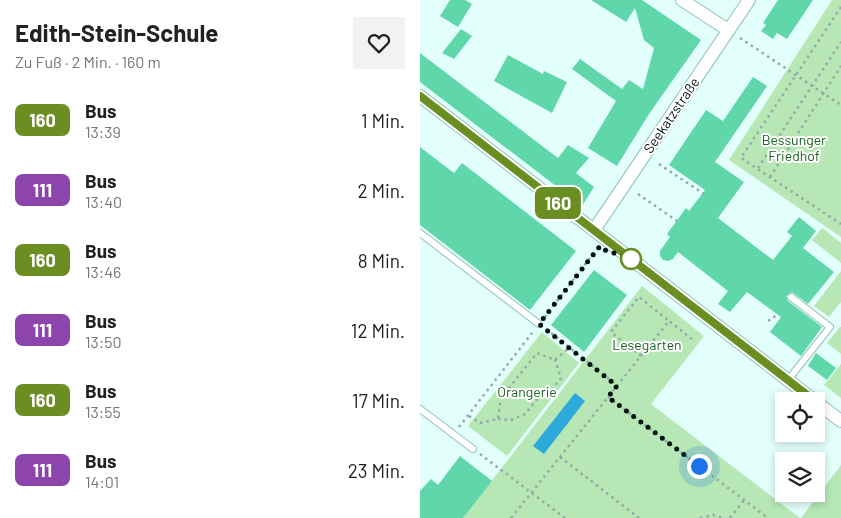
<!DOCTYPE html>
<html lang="de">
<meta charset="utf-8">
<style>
body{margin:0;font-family:Barlow,sans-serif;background:#f2f2f2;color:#222;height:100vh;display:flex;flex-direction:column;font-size:19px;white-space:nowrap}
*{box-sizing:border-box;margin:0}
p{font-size:16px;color:#767676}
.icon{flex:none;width:28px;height:28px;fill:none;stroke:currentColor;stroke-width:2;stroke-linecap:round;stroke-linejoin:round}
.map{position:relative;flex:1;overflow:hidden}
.side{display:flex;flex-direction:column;background:#fff;width:420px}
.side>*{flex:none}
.badge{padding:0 10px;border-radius:8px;font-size:18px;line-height:32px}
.fabs{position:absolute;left:355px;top:392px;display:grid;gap:10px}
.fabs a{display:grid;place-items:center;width:50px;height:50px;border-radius:0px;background:#fff;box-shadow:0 2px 8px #0003;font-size:25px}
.you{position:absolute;width:25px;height:25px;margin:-12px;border:4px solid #fff;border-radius:50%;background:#1a73e8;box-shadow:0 0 0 8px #1a73e833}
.map>.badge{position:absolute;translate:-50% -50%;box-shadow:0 0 0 2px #fff}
.round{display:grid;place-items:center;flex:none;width:52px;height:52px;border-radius:0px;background:#f2f2f2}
.head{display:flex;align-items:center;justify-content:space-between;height:85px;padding:0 15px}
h1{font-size:24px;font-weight:700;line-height:38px}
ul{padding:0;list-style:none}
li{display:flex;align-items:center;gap:15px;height:70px;padding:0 15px}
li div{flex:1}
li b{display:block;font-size:19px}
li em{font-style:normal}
li .badge{min-width:55px;font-weight:700;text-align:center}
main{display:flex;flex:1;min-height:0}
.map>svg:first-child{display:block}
.green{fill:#b6e7b5}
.water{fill:#2da9db}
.building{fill:#60d7aa}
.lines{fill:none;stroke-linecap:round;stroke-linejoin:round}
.service-casing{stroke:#93c1bc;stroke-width:8}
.minor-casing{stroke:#93c1bc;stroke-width:14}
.path{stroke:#93aba8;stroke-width:2.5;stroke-dasharray:2.5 4;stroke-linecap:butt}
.service{stroke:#fff;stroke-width:6}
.minor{stroke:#fff;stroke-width:12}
.line-casing{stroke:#fff;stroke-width:11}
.line{stroke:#6b8e23;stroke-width:8}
.walk{stroke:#031311;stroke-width:5;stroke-dasharray:0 9}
.stop-dot{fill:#fff;stroke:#6b8e23;stroke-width:2.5}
.labels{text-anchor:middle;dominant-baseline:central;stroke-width:4;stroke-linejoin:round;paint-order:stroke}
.street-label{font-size:14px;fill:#031311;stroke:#fff}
.park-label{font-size:14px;fill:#196420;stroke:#fff}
</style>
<main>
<section class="side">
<div class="head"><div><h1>Edith-Stein-Schule</h1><p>Zu Fuß · 2 Min. · 160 m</p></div><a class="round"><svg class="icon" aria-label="heart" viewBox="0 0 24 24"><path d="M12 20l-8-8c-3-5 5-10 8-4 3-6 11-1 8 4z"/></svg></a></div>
<ul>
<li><span class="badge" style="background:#6b8e23;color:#fff">160</span><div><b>Bus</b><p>13:39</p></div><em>1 Min.</em></li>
<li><span class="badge" style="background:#8e44ad;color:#fff">111</span><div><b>Bus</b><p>13:40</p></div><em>2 Min.</em></li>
<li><span class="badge" style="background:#6b8e23;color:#fff">160</span><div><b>Bus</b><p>13:46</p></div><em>8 Min.</em></li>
<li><span class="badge" style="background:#8e44ad;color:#fff">111</span><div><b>Bus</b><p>13:50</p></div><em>12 Min.</em></li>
<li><span class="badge" style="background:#6b8e23;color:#fff">160</span><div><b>Bus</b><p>13:55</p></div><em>17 Min.</em></li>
<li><span class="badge" style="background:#8e44ad;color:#fff">111</span><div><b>Bus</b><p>14:01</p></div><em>23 Min.</em></li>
</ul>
</section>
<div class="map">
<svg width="421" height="518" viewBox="0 0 421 518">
<rect width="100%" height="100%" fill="#e3fffb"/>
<!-- green -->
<g class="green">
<path d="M412 0H421V237L309 160Z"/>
<path d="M402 228 421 243V263L392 240Z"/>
<path d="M421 271V302L409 317 394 306Z"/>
<path d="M222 286 284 336 231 404 380 518H43Z"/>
<path d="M420 327H421V354L407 343Z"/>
<path d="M122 332 159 363 87 456 48 426Z"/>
<path d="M421 364V398L404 385Z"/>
<path d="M421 465V518H381Z"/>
</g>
<!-- water -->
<path class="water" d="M155 393 165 401 124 454 113 446Z"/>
<!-- building -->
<g class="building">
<path d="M30 0H45L52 4 38 27 20 16Z"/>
<path d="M171 0H222L281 40 229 114 197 166 168 148 196 101 152 69 160 59 202 89 209 80 223 89 234 48 224 40 215 8 206 22Z"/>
<path d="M358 0H393L367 39 357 33 353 39 341 31 346 25 343 23Z"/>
<path d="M41 29 52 36 34 59 22 53Z"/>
<path d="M0 53 138 158 148 145 169 158 156 173 174 187 162 206 0 82Z"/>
<path d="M88 55 123 74 124 71 147 82 132 113 74 81Z"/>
<path d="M333 77 347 86 295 162 324 182 298 218 353 260 372 236 367 232 379 217 396 231 383 248 414 272 388 304 372 292 366 296 368 301 402 327 381 356 350 332 361 317 327 292 310 312 298 304 308 291 258 252 253 259 248 261 243 260 240 256V251L250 237 247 234 266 208 269 211 285 190 249 165 286 110 303 121Z"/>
<path d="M0 147 34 173 42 163 156 251 110 310 0 225Z"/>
<path d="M174 270 207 295 164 352 131 325Z"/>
<path d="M396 353 416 368 407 380 388 366Z"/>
<path d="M40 456 72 481 43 518H0V491L11 479 18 485Z"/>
</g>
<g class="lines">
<defs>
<g id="service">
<path d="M0 233 119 324"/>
<path d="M368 380 410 327 371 297"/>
<path d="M0 409 53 449"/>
</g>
<g id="minor">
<path d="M262 0 308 30"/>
<path d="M0 96 395 401"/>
<path d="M174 230 329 0"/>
<path d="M396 402 421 421"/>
</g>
</defs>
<!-- service casing -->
<use href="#service" class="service-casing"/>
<!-- minor casing -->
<use href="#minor" class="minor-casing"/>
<!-- path -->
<g class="path">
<path d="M421 7 321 158 421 224"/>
<path d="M320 38 421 105"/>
<path d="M239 164 284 194"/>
<path d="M338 168 421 42"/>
<path d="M350 177 421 66"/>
<path d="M218 194 257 221"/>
<path d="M125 317 176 250"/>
<path d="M348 321 357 315"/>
<path d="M126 329 197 385"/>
<path d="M221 356 191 332 219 297 249 321"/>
<path d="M188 397 348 518"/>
<path d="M49 416 60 423 78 419 81 398 117 353 135 360 149 348"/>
<path d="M78 419 91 420 105 414 122 393 132 389 141 378 135 360"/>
<path d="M39 427 112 333"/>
<path d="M60 454 145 518"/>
<path d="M140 457 219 518"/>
<path d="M91 518 249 321 272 339"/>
<path d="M280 518 293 515 304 518"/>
<path d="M310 518 324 500"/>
</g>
<!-- service -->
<use href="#service" class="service"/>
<!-- minor -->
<use href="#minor" class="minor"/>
</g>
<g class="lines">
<defs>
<path id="line" d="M0 96 395 401"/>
</defs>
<!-- line casing -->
<use href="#line" class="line-casing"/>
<!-- line -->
<use href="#line" class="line"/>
<!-- walk -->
<path class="walk" d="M211 259 185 250 180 246 119 324 197 386 188 397 279 466"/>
</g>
<!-- markers -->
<circle class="stop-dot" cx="211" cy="259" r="10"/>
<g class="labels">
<!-- street labels -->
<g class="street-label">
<text transform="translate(251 115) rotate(-56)">Seekatzstraße</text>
</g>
<!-- park labels -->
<g class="park-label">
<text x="374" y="139">Bessunger<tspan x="374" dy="16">Friedhof</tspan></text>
<text x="227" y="344">Lesegarten</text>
<text x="107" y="391">Orangerie</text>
</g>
</g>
</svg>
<div class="fabs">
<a><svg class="icon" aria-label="locate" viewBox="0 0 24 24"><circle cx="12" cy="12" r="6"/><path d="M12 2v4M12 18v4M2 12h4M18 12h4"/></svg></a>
<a><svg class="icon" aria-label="layers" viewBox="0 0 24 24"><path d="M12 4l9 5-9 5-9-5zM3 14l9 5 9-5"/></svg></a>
</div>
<div class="you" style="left:279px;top:466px"></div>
<b class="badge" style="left:138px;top:203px;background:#6b8e23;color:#fff">160</b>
</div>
</main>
